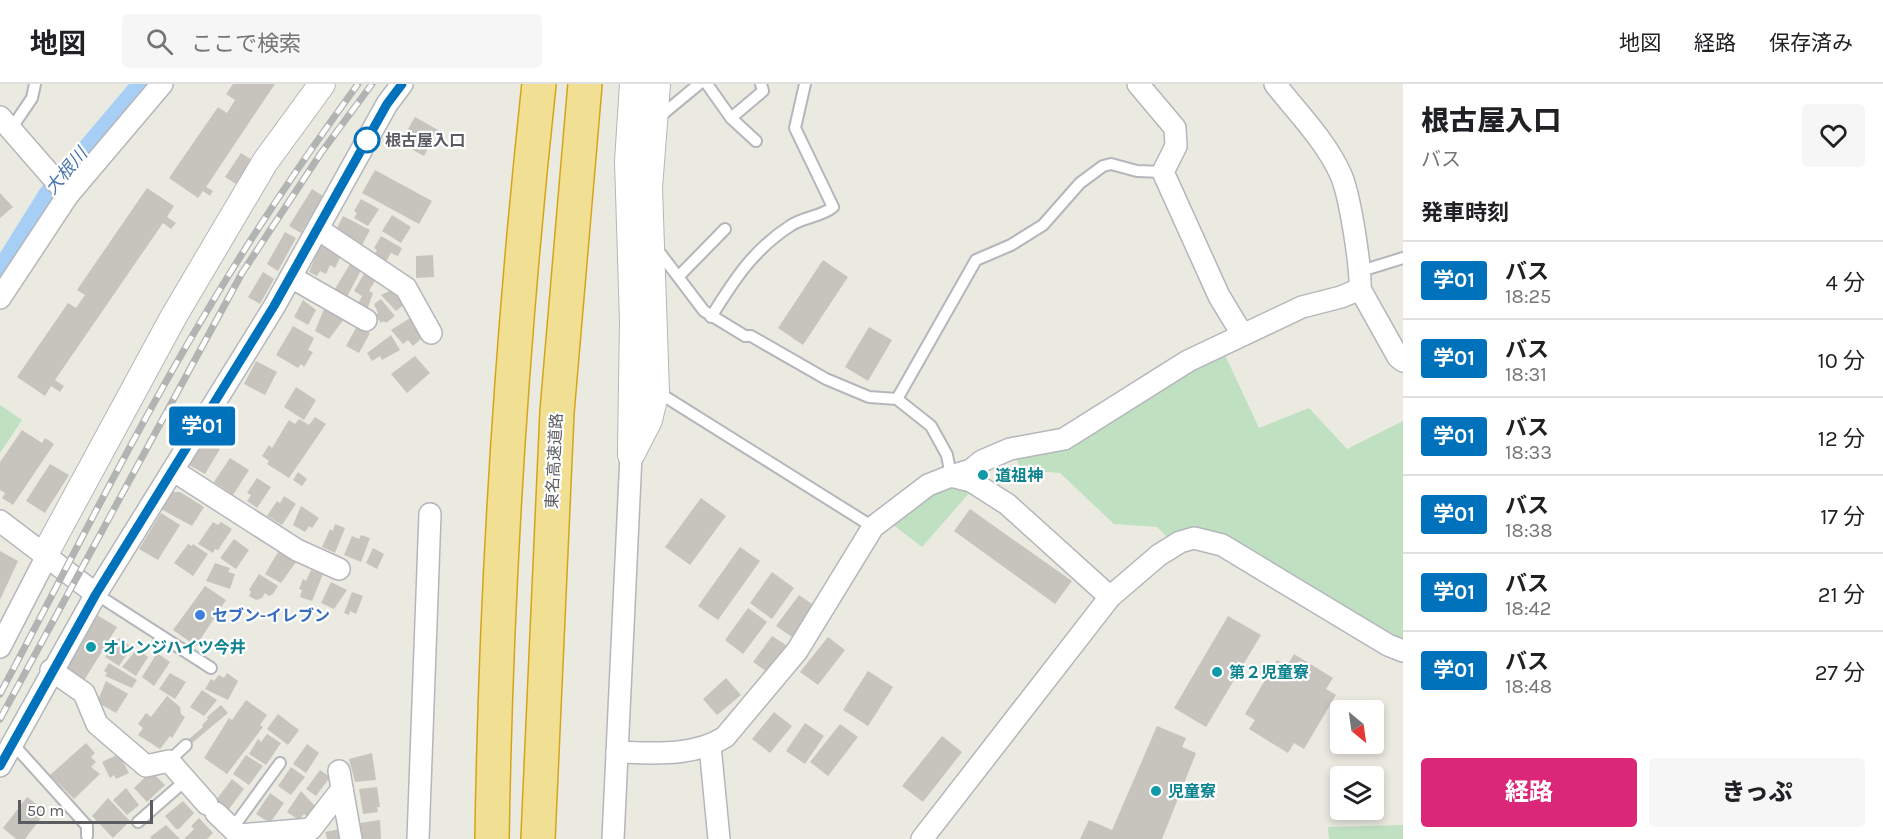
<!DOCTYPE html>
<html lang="ja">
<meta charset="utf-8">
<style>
body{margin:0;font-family:Karla,"Noto Sans JP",sans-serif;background:#f6f6f6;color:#202124;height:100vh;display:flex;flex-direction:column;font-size:22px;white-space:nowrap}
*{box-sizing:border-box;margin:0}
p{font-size:20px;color:#757577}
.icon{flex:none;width:33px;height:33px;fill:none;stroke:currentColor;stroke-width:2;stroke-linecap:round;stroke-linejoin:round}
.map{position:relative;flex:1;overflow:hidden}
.panel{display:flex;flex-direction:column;background:#fff;width:480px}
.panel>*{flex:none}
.badge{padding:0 12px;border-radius:4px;font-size:21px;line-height:39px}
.needle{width:39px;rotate:151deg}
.tools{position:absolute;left:1330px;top:616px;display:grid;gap:12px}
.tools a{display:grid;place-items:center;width:54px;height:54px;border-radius:6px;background:#fff;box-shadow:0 3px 9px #0003;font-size:30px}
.scale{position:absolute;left:18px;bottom:15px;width:135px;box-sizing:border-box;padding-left:6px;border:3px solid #5a5c61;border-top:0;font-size:16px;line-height:21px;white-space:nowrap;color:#5a5c61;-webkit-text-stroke:4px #fff;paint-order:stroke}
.map>.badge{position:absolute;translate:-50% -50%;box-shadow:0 0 0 3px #fff}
h2{padding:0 18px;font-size:22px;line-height:54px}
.round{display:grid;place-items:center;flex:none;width:63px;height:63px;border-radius:6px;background:#f6f6f6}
.head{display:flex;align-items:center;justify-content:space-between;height:102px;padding:0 18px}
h1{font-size:28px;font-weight:800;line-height:45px}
.button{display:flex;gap:12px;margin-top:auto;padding:12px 18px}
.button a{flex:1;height:69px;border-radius:6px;background:#db2777;color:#fff;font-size:24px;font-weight:800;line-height:69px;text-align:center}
.button a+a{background:#f6f6f6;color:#202124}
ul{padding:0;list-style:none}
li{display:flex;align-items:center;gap:18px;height:78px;padding:0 18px;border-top:2px solid #e0e0e0}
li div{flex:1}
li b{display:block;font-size:22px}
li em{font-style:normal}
li .badge{min-width:66px;font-weight:700;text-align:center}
header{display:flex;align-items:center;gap:36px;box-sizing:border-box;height:84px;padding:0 30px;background:#fff;border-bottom:2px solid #e0e0e0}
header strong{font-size:28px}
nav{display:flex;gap:33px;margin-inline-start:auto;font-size:21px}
.search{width:420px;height:54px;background:#f6f6f6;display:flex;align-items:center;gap:15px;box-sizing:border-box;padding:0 21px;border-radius:6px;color:#757577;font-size:22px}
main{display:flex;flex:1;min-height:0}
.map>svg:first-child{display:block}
.green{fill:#c0e0c2}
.water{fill:#a7cef5}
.building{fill:#c7c4be}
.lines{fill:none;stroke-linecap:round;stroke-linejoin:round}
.service-casing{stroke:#b4b6bb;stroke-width:14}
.minor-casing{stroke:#b4b6bb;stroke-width:24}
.tertiary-casing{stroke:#b4b6bb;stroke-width:28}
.motorway-casing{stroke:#d5a518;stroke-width:36}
.service{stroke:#fff;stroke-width:10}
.minor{stroke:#fff;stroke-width:21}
.tertiary{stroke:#fff;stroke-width:26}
.motorway{stroke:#f1df93;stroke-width:33}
.rail-casing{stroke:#b2b3b3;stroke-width:7}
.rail{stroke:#fff;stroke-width:4.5;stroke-dasharray:14;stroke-linecap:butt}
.line-casing{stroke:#fff;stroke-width:14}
.line{stroke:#0072bc;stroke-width:9}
.stop-dot{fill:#fff;stroke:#0072bc;stroke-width:3}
.culture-dot{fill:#0f9aa8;stroke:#fff;stroke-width:2}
.shop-dot{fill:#3f7fe0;stroke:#fff;stroke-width:2}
.labels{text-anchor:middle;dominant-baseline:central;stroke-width:4.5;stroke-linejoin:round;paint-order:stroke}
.stop-label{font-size:16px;font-weight:bold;fill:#5a5c61;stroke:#fff;text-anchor:start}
.street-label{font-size:16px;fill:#5a5c61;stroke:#fff}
.culture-label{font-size:16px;font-weight:bold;fill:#0d838f;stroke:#fff;text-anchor:start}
.shop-label{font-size:16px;font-weight:bold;fill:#366cbe;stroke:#fff;text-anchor:start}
.water-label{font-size:18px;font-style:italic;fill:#4a75ad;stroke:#fff}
</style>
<header>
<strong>地図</strong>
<div class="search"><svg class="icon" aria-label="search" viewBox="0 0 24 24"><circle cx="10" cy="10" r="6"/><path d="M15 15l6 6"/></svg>ここで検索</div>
<nav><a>地図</a><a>経路</a><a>保存済み</a></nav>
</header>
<main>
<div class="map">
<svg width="1403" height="755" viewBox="0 0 1403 755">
<rect width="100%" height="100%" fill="#ebeae1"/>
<!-- green -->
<g class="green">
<path d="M1225 271 1259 344 1309 324 1347 365 1403 337V555L1356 531 1220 451 1202 445 1179 453H1167L1157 443 1114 440 1060 389 1021 386 1016 374 1071 363 1193 284Z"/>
<path d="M0 321 22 336 0 369Z"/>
<path d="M968 404 971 407 922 463 892 440 936 405Z"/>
<path d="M1403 741V755H1329L1328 743Z"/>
</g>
<!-- water -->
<path class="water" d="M129 0H150L58 105 0 197V169L40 105Z"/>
<!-- building -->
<g class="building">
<path d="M233 0H275L206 103 213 107 210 112 203 107 198 114 169 94 218 23 227 29 235 16 226 10Z"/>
<path d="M415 33 438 46 424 72 400 59Z"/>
<path d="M241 69 252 76 236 100 225 93Z"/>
<path d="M375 86 432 117 419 140 362 109Z"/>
<path d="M147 104 174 122 167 133 176 139 171 145 163 139 55 296 64 302 60 308 51 302 45 312 17 293 68 219 76 224 85 211 77 206Z"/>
<path d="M312 105 323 112 301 149 289 142Z"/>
<path d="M0 109 13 123 0 134Z"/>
<path d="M361 115 379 125 368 142 354 134 357 129 354 127Z"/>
<path d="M392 131 411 143 401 159 382 147Z"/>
<path d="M343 132 370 146 361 163 338 151 341 146 337 144Z"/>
<path d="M285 148 296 154 278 187 267 180Z"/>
<path d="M381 152 402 164 398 172 391 169 385 179 373 172 377 166 374 164Z"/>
<path d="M320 161 341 172 335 184 330 181 326 190 320 187 317 192 309 188Z"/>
<path d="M433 171 434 193 416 194V172Z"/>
<path d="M823 176 848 193 803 261 778 244Z"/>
<path d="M350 180 361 186 346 215 333 208Z"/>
<path d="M263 188 274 195 260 220 248 213Z"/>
<path d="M365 188 376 195 369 207 373 209 367 226 358 220 362 212 354 207Z"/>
<path d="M392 206 405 220 396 227 381 211Z"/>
<path d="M381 215 395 232 386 239 384 237 381 239 375 231 378 229 374 220Z"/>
<path d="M303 216 316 226 308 241 294 233Z"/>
<path d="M326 220 344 235 329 255 315 247Z"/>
<path d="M410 234 423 253 413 262 408 256 403 260 391 246Z"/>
<path d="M293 242 314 254 308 266 313 268 304 283 301 280 298 284 276 271Z"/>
<path d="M357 242 370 249 359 269 346 262Z"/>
<path d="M869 243 892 256 868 297 845 283Z"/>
<path d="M391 251 400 266 382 276 380 272 372 277 367 269Z"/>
<path d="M415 272 430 289 407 309 391 290Z"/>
<path d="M256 277 277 288 265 311 244 300Z"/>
<path d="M296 303 316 316 304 336 284 323Z"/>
<path d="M315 333 326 340 289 394 267 380 269 377 262 372 269 361 272 364 289 336 295 340 299 335 309 341Z"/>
<path d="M22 346 42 359 45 354 54 360 13 421 2 414 5 409 0 406V378Z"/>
<path d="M205 356 220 365 205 390 189 381Z"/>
<path d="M230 374 249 386 233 411 214 398Z"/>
<path d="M50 380 69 391 45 429 26 417Z"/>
<path d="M298 388 307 395 302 402 293 396Z"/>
<path d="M257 394 271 403 257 424 247 417 251 411 247 409Z"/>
<path d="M171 408H180L204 423 192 442 159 424Z"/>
<path d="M284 412 296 420 282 441 267 432 277 417 280 419Z"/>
<path d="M701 414 726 432 690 481 665 463Z"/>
<path d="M301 422 319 434 312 444 309 442 305 448 293 441Z"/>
<path d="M970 425 1072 497 1055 520 954 447Z"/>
<path d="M161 429 180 441 158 476 139 465Z"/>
<path d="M213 438 218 441 221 438 232 445 218 466 215 465 213 469 198 460Z"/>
<path d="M335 440 345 444 335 469 322 463 330 445 333 447Z"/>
<path d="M361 451 370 454 361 478 344 471 352 452 359 455Z"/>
<path d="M234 455 249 466 236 485 220 474Z"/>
<path d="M188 460 192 462 193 460 208 470 193 492 174 479Z"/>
<path d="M740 463 760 477 718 536 698 522Z"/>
<path d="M373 464 384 470 377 485 366 479Z"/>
<path d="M0 467 18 477 0 516Z"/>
<path d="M278 468 296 478 281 499 265 490Z"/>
<path d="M215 479 230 484 228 488 235 490 230 505 206 497Z"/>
<path d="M311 486 323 490 312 517 300 513 302 506 299 505 303 495 306 497Z"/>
<path d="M772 488 794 504 772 535 750 519Z"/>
<path d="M259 490 278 502 273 510 269 512 265 509 262 514 256 516 249 512 251 508 249 506Z"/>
<path d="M331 498 347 506 334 525 321 519Z"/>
<path d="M205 502 226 516 196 562 173 546Z"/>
<path d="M352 508 363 512 356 530 350 527 349 531 344 529Z"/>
<path d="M799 511 815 522 792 553 776 542Z"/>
<path d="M748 524 767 538 743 570 725 556Z"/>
<path d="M97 531 117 543 85 595 65 583Z"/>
<path d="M1228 532 1261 551 1206 643 1174 624Z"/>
<path d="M772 552 786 561 767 588 753 578Z"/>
<path d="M828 553 845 566 818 601 800 588Z"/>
<path d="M119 554 132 563 119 582 105 573Z"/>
<path d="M137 565 148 573 136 592 122 583Z"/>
<path d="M157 569 170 578 154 602 142 593Z"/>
<path d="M1294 570 1333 594 1326 605 1336 611 1304 665 1294 659 1288 669 1249 645 1255 636 1245 630 1277 576 1287 582Z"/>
<path d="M109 579 137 596 132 604 105 592 107 589 104 587Z"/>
<path d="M868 587 893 603 868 642 843 626Z"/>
<path d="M170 589 186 598 175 615 159 605Z"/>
<path d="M227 589 238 597 228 616 205 605 211 595 214 597 219 591 224 594Z"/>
<path d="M726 594 741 611 717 631 703 615Z"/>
<path d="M106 597 128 610 116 629 97 618Z"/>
<path d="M202 606 217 616 204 632 190 623Z"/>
<path d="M167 612 180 623 181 630 185 633 172 654 170 652 160 665 138 651 143 644 138 640 146 629 151 633Z"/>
<path d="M246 616 267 631 260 641 263 643 227 690 204 674 229 634 232 636Z"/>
<path d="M221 621 228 629 192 659 189 655 203 643 202 641 208 635 207 633Z"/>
<path d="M774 628 792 642 770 669 752 655Z"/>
<path d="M278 630 299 646 288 661 267 645Z"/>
<path d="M805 639 824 652 805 680 786 667Z"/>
<path d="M840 640 858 653 828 692 810 678Z"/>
<path d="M1157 642 1186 654 1182 663 1196 669 1162 755H1080L1089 736 1112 746Z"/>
<path d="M267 650 281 659 266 681 249 670 258 655 261 658Z"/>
<path d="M942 652 962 668 923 718 902 702Z"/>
<path d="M86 659 95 669 91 673 96 678 91 683 100 690 74 715 50 691Z"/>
<path d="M307 660 319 669 306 689 293 680Z"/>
<path d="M372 669 376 696 355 698 349 675Z"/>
<path d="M119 670 129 689 116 695 114 691 110 694 102 678Z"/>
<path d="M246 671 263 682 249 701 233 690Z"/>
<path d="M291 683 305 693 291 711 278 702Z"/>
<path d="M320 686 330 693 316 712 306 705Z"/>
<path d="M151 687 165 701 147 718 134 704Z"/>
<path d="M232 695 244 705 229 725 216 716Z"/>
<path d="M377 703 380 723H377L378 728 363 730 359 705Z"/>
<path d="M126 704 139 721 127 731 113 716Z"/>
<path d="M301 707 315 722 308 733 304 730 299 736 287 728Z"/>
<path d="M270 709 284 719 270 739 256 730Z"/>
<path d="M27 713 46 727 25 755H16L3 744Z"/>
<path d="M108 714 130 737 113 754 92 732Z"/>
<path d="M183 717 194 729 179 745H176L165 732Z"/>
<path d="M199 734 213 749 207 755H184L194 745 191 742Z"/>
<path d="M380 736 381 755H362L360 739Z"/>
<path d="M166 741 180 755H152L150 753Z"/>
<path d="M340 745 342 755H327L325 748Z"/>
</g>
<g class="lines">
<defs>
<g id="service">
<path d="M707 0 731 34 756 57"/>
<path d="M658 34 699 0"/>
<path d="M731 34 763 7 761 0"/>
<path d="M11 45 32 14 35 0"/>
<path d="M654 169H660L704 227 745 252H751L826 295 869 313 897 315 931 342 947 371 951 392"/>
<path d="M1361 187 1403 174"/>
<path d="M679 192 725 145"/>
<path d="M711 233C734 196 753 166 790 142 803 133 821 133 833 123L795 44 805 0"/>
<path d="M656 307 873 443"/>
<path d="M897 315 976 176 1011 161 1043 141 1080 99 1103 82 1111 80 1137 87 1163 88"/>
<path d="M96 510 211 584"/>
<path d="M12 659 87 742V752"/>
<path d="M169 677 186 661"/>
<path d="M138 738 186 696"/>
<path d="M232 745 280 679"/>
</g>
<g id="minor">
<path d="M1138 0 1175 44 1176 62 1163 88 1219 212 1242 250"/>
<path d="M0 33 68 111"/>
<path d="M318 145 406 204 431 249"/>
<path d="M291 193 366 236"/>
<path d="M1360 205 1398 273 1403 277"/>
<path d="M0 214 68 111 162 0"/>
<path d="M174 387 297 466 339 485"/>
<path d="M951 392 971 386 982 377 1010 365 1064 355 1188 277 1302 223 1341 213 1360 205C1361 182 1350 112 1341 91 1326 57 1297 28 1275 0"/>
<path d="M0 437 96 510"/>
<path d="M0 563 47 472"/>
<path d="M51 586 84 609 97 640 146 682 169 677 207 720"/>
<path d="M710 662 719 755"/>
<path d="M617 668C652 669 694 673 725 653L797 567 873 443 928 401 951 392 971 397 1007 420 1110 513"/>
<path d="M0 682 96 510 274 223 387 20 402 0"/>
<path d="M339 687 351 755"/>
<path d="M216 729 239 751 311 745 342 705"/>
<path d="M418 755 430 430"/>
<path d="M613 755 631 371"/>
<path d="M922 755 1110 513 1159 471 1180 458 1194 454 1222 461 1388 561 1403 567"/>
</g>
<g id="tertiary">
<path d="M631 365 633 237 628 77 633 0"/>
<path d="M631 371 649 336 656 307 649 104 657 0"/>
<path d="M45 470 174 232 265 78 322 0"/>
</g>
<g id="motorway">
<path d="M492 755C496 504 512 250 539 0"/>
<path d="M538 755 557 328 585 0"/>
</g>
</defs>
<!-- service casing -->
<use href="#service" class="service-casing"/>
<!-- minor casing -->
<use href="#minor" class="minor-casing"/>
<!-- tertiary casing -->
<use href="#tertiary" class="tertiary-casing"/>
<!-- motorway casing -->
<use href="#motorway" class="motorway-casing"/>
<!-- service -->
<use href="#service" class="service"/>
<!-- minor -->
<use href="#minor" class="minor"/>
<!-- tertiary -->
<use href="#tertiary" class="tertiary"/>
<!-- motorway -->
<use href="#motorway" class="motorway"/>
<defs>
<g id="rail">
<path d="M0 610C63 492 123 370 191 254 242 166 298 82 358 0"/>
<path d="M0 635 242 189 321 69 372 0"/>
</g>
</defs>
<!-- rail casing -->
<use href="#rail" class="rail-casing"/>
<!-- rail -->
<use href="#rail" class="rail"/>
</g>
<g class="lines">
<defs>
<path id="line" d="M0 682 96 510 274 222 387 20 402 0"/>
</defs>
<!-- line casing -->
<use href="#line" class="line-casing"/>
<!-- line -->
<use href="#line" class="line"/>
</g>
<!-- markers -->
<circle class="stop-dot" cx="367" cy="56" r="12"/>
<g class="culture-dot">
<circle cx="983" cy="391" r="6"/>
<circle cx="91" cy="563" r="6"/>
<circle cx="1217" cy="588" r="6"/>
<circle cx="1156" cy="707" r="6"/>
</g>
<circle class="shop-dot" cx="200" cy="531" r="6"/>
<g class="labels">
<!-- stop labels -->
<g class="stop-label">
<text x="385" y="56">根古屋入口</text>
</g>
<!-- street labels -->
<g class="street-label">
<text transform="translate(554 377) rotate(-87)">東名高速道路</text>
</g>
<!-- culture labels -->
<g class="culture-label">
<text x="995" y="391">道祖神</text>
<text x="103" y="563">オレンジハイツ今井</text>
<text x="1229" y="588">第２児童寮</text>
<text x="1168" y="707">児童寮</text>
</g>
<!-- shop labels -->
<g class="shop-label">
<text x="212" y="531">セブン-イレブン</text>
</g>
<!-- water labels -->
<g class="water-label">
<text transform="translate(66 87) rotate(-50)">大根川</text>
</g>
</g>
</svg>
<div class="tools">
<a><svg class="needle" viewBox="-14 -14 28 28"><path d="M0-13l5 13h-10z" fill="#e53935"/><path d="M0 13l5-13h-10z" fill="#757577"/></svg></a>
<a><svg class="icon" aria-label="layers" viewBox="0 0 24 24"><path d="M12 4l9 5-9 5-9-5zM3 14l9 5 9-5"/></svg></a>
</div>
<div class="scale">50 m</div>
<b class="badge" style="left:202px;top:342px;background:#0072bc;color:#fff">学01</b>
</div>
<section class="panel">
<div class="head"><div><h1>根古屋入口</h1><p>バス</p></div><a class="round"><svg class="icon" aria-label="heart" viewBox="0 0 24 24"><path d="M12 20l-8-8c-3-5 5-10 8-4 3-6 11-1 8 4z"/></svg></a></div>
<h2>発車時刻</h2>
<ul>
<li><span class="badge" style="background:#0072bc;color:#fff">学01</span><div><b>バス</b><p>18:25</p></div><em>4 分</em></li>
<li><span class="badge" style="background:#0072bc;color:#fff">学01</span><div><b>バス</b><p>18:31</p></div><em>10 分</em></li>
<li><span class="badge" style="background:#0072bc;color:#fff">学01</span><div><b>バス</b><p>18:33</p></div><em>12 分</em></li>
<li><span class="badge" style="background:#0072bc;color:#fff">学01</span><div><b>バス</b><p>18:38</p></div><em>17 分</em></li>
<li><span class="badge" style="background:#0072bc;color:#fff">学01</span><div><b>バス</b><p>18:42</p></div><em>21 分</em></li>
<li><span class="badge" style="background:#0072bc;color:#fff">学01</span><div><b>バス</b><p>18:48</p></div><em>27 分</em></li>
</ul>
<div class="button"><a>経路</a><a>きっぷ</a></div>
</section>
</main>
